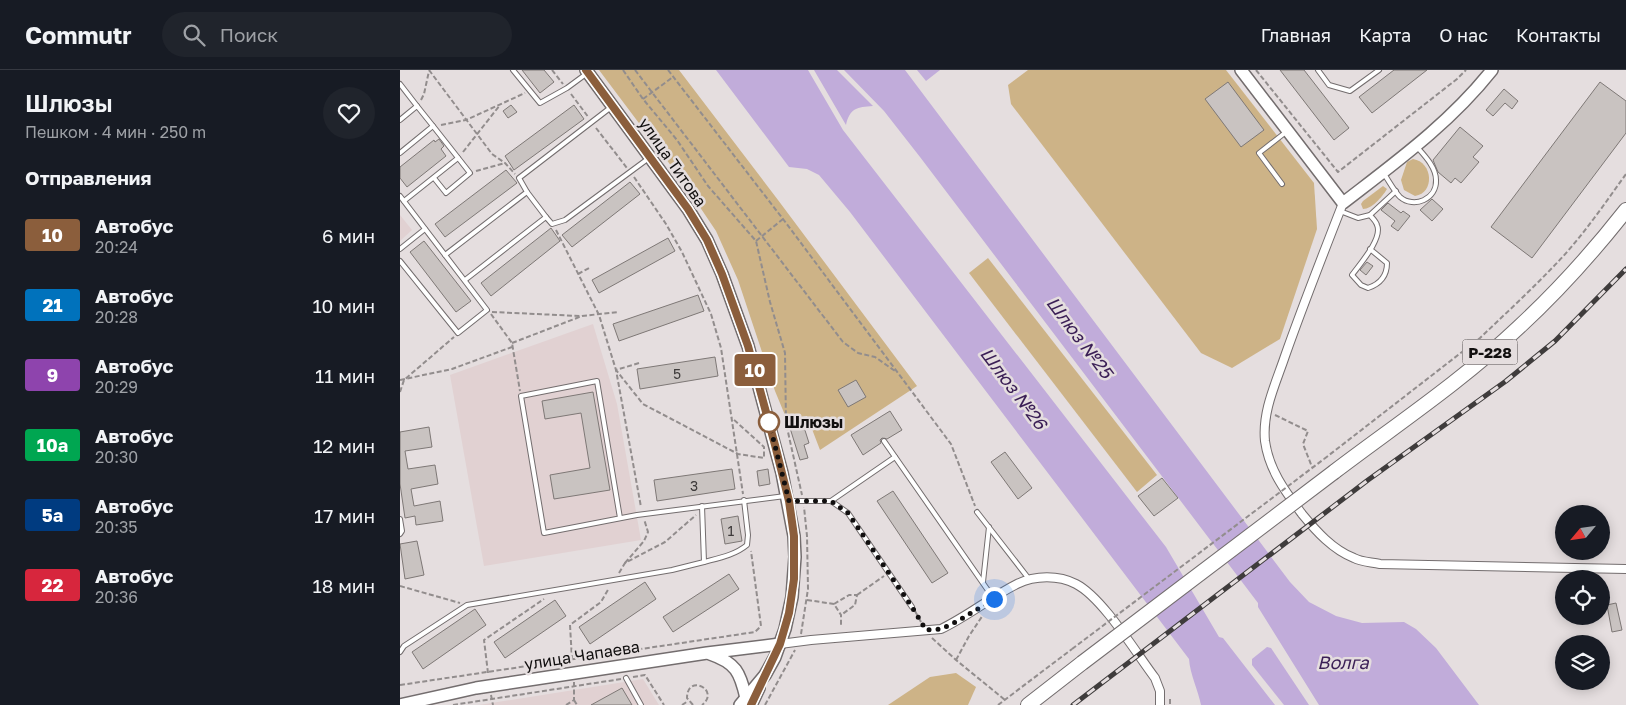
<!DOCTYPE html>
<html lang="ru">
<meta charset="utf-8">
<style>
body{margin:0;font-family:"Golos Text",sans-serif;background:#20242c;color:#f1f3f6;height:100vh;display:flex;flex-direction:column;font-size:19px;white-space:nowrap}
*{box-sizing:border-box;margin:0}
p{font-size:16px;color:#9ea1a6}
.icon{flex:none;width:28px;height:28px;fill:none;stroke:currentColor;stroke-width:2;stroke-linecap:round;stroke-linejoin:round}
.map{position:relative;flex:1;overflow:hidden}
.panel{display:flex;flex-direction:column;background:#171b24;width:400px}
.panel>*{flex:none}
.badge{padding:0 10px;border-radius:4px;font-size:18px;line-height:32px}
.needle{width:32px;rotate:241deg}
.buttons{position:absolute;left:1155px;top:435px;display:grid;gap:10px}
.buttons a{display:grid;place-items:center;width:55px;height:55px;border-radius:50%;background:#171b24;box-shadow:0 2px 12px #0003;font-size:25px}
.you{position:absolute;width:25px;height:25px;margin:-12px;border:4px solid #fff;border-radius:50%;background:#1a73e8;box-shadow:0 0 0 8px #1a73e833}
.map>.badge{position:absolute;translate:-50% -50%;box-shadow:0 0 0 2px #fff}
h2{padding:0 25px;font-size:19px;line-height:45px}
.round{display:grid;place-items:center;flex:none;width:52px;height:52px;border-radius:26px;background:#20242c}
.overview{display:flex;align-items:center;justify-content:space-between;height:85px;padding:0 25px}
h1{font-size:24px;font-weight:600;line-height:38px}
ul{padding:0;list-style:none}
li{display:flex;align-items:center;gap:15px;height:70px;padding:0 25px}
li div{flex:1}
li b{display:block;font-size:19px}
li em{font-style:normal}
li .badge{min-width:55px;font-weight:700;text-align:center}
header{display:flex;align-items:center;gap:30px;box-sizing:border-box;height:70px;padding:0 25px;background:#171b24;border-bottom:1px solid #363941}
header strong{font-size:24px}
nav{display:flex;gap:28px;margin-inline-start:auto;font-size:18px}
.search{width:350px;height:45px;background:#20242c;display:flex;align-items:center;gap:12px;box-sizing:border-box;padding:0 18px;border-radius:28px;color:#9ea1a6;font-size:19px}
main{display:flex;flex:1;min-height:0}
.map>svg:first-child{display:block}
.built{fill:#e1d1d2}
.green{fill:#cdb387}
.water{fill:#c1acda}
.building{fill:#c9c3c1;stroke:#7e7876}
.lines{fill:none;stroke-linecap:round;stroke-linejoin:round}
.lane-casing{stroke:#736d6e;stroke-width:6}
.street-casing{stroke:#736d6e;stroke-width:10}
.secondary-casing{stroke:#736d6e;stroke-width:14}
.highway-casing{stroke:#736d6e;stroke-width:16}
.path{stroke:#928d8d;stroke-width:2;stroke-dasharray:5 2.5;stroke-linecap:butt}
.lane{stroke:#fff;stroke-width:4}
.street{stroke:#fff;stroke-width:8}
.secondary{stroke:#fff;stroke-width:11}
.highway{stroke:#fff;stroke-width:14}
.rail-casing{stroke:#3f3c3c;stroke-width:5}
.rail{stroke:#e5dedf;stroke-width:3;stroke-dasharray:9;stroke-linecap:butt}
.highway-bridge-casing{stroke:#736d6e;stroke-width:16;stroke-linecap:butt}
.path-bridge{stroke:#928d8d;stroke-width:2;stroke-dasharray:5 2.5;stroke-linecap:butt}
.highway-bridge{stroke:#fff;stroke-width:14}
.line-casing{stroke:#fff;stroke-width:11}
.line{stroke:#8b5e3c;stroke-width:8}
.walk{stroke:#110f0f;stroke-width:5;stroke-dasharray:0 9}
.stop-dot{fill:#fff;stroke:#8b5e3c;stroke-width:2.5}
.labels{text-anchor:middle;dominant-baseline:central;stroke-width:5;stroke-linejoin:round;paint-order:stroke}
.number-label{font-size:14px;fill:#3f3c3c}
.shield{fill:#e5dedf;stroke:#514d4d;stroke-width:1}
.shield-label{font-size:15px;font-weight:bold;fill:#110f0f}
.street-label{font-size:16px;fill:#110f0f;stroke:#e5dedf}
.stop-label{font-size:16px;font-weight:bold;fill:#110f0f;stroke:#e5dedf;text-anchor:start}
.water-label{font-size:18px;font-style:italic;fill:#3b1f56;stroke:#e5dedf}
</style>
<header>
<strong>Commutr</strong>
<div class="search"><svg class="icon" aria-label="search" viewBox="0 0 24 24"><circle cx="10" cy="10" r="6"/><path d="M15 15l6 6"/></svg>Поиск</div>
<nav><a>Главная</a><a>Карта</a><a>О нас</a><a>Контакты</a></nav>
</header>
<main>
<section class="panel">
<div class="overview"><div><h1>Шлюзы</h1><p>Пешком · 4 мин · 250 m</p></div><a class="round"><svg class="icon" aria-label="heart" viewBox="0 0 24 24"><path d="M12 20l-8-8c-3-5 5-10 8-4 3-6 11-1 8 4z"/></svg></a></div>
<h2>Отправления</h2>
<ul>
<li><span class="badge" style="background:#8b5e3c;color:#fff">10</span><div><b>Автобус</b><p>20:24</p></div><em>6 мин</em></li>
<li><span class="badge" style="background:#0072bc;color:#fff">21</span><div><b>Автобус</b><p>20:28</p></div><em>10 мин</em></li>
<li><span class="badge" style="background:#8e44ad;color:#fff">9</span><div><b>Автобус</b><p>20:29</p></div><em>11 мин</em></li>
<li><span class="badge" style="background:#00a651;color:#fff">10а</span><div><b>Автобус</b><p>20:30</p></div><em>12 мин</em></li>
<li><span class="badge" style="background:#003b80;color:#fff">5а</span><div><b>Автобус</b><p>20:35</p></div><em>17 мин</em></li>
<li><span class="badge" style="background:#d7263d;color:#fff">22</span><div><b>Автобус</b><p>20:36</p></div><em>18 мин</em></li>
</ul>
</section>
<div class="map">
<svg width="1226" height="635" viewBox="0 0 1226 635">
<rect width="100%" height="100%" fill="#e5dedf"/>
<!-- built -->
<g class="built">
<path d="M0 145 12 160 0 171Z"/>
<path d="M193 254 217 334 241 470 84 496 50 305Z"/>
<path d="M243 609 259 635H79Z"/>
</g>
<!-- green -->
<g class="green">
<path d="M199 0H279L378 130 517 316 420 380 407 346 387 350 375 321 338 210 316 161 281 109Z"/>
<path d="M628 0H826L914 113 917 159 880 269 832 298 801 283 611 34 608 15Z"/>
<path d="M1013 89C1033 92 1035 123 1015 126L1004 120 1001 110 1007 92Z"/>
<path d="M983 116 987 119C982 127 972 139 963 139L961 134 963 131Z"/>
<path d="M588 188 757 405 737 422 569 203Z"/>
<path d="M556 603 576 617 568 635H488L530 607Z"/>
</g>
<!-- water -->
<g class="water">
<path d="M316 0H408L443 60 766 477 819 567 823 568 875 635H801C798 620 790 604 789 589L450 142 419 105 407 99 389 97Z"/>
<path d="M414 0H437L473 36C457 37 450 38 446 55Z"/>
<path d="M444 0H505L890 512 909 532 936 546 962 553 1004 552 1016 559 1036 578 1079 635H919L858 537V533L520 87 484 41Z"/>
<path d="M517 0H540L526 11Z"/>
<path d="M867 577 871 578 909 635H884L852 595V589Z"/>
</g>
<!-- building -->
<g class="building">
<path d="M122 0H144L154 12 140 23Z"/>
<path d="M880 0H904L949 58 934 70Z"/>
<path d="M994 0H1027L972 43 959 27Z"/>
<path d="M828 12 864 60 841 77 805 29Z"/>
<path d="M1200 12 1226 31V63L1132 188 1091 157Z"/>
<path d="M1104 19 1118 31 1112 39 1105 33 1093 46 1086 40Z"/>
<path d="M111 35 117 42 108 48 103 41Z"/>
<path d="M174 35 184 49 114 100 105 86Z"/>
<path d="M1060 57 1083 76 1073 87 1079 92 1061 113 1055 108 1051 113 1038 102 1033 90Z"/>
<path d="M39 69 44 76 41 79 46 86 7 117 0 108V97L34 70 35 72Z"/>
<path d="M106 100 117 113 45 167 35 154Z"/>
<path d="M230 112 240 124 172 177 162 165Z"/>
<path d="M1032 129 1043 139 1032 151 1020 140Z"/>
<path d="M988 133 1001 143 1003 141 1010 146 998 161 991 156 995 151 981 140Z"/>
<path d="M151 158 160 171 91 226 81 213Z"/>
<path d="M268 168 275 181 199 223 192 210Z"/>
<path d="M24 171 71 231 56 242 10 182Z"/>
<path d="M967 192 973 196 966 205 960 200Z"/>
<path d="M298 225 304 241 219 271 213 254Z"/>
<path d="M315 287 318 306 240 319 237 299Z"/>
<path d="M456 310 466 327 448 337 438 320Z"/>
<path d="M193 322 210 420 154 429 150 405 190 398 181 343 145 349 142 331Z"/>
<path d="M490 341 502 360 487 369 482 368 480 370 481 373 463 385 451 365Z"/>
<path d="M403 354 409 373 404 375 408 388 400 390 390 358Z"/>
<path d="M29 357 32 377 5 381 8 399 35 395 38 414 11 419 14 436 40 431 43 451 16 455 15 446 5 448 0 414V362Z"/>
<path d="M605 382 632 418 618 429 591 392Z"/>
<path d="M332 399 335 419 257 431 254 410Z"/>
<path d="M368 399 370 414 359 416 357 401Z"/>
<path d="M762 408 778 428 754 446 738 426Z"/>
<path d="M493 421 548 503 532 513 477 431Z"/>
<path d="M338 446 342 471 325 474 321 449Z"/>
<path d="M17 471 24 505 5 509 0 474Z"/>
<path d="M329 504 339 519 273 562 263 547Z"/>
<path d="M245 512 256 529 190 574 179 557Z"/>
<path d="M155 530 166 546 105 588 94 572Z"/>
<path d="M1216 533 1222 560 1212 562 1207 535Z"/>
<path d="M75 539 86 555 23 599 12 582Z"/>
<path d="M222 618 232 635H191Z"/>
</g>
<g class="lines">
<defs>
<g id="lane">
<path d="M113 0 140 33 167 18 186 4"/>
<path d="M918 0 929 15 950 21 979 0"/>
<path d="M0 14 17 36"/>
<path d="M0 50 17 36 33 56 0 83"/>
<path d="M33 56 70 103 46 123 34 108"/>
<path d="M984 104C989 111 994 121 1000 127 1014 139 1037 129 1036 110 1036 97 1024 85 1017 77"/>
<path d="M882 114 859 83 886 62"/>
<path d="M127 122 146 147"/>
<path d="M0 126 87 240 58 263 0 191"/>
<path d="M4 131 58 88"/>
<path d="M940 141 958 148 970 145 996 121"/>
<path d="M970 145C972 148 976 151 977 155 983 168 960 194 952 205L961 215 968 218C980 214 987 206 987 193L970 179"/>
<path d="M0 179 25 159"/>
<path d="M45 185 127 122 119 108 210 38"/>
<path d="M65 210 146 147 152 154 165 150 249 88"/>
<path d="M484 371 594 529"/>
<path d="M389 431H431L448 443 512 537"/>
<path d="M431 431 495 387"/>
<path d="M577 442 629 509"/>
<path d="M220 448 197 311 121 326 144 463 237 445 385 426"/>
<path d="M0 449 2 461 0 464"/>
<path d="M304 492C319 488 335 485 347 475L348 465 344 430"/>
<path d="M583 512 589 457"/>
<path d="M0 582 4 576 67 535 272 500 304 492 302 436"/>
<path d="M226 608 241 635"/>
</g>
<g id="street">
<path d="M943 133C923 184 903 235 885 286 876 313 862 341 865 371 869 400 885 421 902 444 916 461 933 480 954 488 961 492 971 492 980 494L1226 499"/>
<path d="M380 574 411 570 541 559C568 546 591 527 617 514 635 505 659 505 676 514 703 528 736 583 755 608L760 621V635"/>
</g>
<g id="secondary">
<path d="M186 0 288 139 307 170 322 204 348 276 382 403 394 466 395 487 392 527 385 559 375 587 365 605 340 635"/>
<path d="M841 0 943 133C996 92 1050 53 1092 0"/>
<path d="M310 584C336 593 340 602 346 628"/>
<path d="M0 635 76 618 307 583 380 574"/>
<path d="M351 635 359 618"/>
</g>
<g id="highway">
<path d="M934 402C996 355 1062 311 1119 257 1158 221 1193 182 1226 140"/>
<path d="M628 635 682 593"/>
</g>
</defs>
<!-- lane casing -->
<use href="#lane" class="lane-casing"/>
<!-- street casing -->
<use href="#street" class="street-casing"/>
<!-- secondary casing -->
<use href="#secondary" class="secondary-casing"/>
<!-- highway casing -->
<use href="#highway" class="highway-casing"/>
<!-- path -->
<g class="path">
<path d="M29 0 92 84 105 93 115 104"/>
<path d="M152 0 163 14"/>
<path d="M223 0 243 29 277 70 308 116 356 171 370 232 385 283 386 353 402 425"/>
<path d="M235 0 443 272 458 283 475 287 495 301"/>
<path d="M268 0 383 149 551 374 575 436"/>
<path d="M856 0 938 102 1057 9 1066 0"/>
<path d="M171 24 189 48"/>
<path d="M243 29 273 7"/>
<path d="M21 30 24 24 29 1"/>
<path d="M41 55 66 50 125 23"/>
<path d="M196 58 227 98"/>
<path d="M63 82 100 35"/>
<path d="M76 101 105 93"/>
<path d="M234 107 266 154 282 182 311 244 321 278 343 424"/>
<path d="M156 160 199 245 216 300 241 437"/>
<path d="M356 171 383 149"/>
<path d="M178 204 189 198"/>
<path d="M92 242 180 246"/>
<path d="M91 244 112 273 120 321"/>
<path d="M112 273 182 246 218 242"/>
<path d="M239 293 216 300 243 334 338 384 364 388V377L332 348"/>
<path d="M0 310 52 299 112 277"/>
<path d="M0 322 4 310 54 267"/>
<path d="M875 345 908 361 903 374 912 397"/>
<path d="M924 389 1080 268C1104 245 1129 222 1152 198 1180 170 1203 136 1226 104"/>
<path d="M225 493 244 471 248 462 244 449"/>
<path d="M219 503 225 493 265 472 296 445"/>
<path d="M0 516 60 533"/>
<path d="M457 525 484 506"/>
<path d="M407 530 434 534 441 545V557"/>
<path d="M434 534 449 525H457L455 535 441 545"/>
<path d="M515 541 521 552"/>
<path d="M401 564 408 519 407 466 404 437"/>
<path d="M532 568 556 590 605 630"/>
<path d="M172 590 170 555 201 532 209 518"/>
<path d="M556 590 569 566 583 545"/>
<path d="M88 603 84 570 144 529"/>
<path d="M233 607 245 605 264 635"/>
<path d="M0 615 355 562 361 556 351 481"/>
<path d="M91 625 93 635"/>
<path d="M770 629V635"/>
<path d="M174 630 177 635"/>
<path d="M53 635 221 609"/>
<path d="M166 635 174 630V612"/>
<path d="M282 635 288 631"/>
<path d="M293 635 287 628C287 603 321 620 302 635"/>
<path d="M365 635 395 580"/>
<path d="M598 635 672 579"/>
</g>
<!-- lane -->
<use href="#lane" class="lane"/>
<!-- street -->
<use href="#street" class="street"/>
<!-- secondary -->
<use href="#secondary" class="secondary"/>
<!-- highway -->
<use href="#highway" class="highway"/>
<defs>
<path id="rail" d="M673 635 968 410 1106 311 1155 271 1226 199"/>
</defs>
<!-- rail casing -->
<use href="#rail" class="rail-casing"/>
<!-- rail -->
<use href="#rail" class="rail"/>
<defs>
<path id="highway-bridge" d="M682 593 934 402"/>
</defs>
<!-- highway-bridge casing -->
<use href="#highway-bridge" class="highway-bridge-casing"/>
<!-- path-bridge -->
<path class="path-bridge" d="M672 579 924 389"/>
<!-- highway-bridge -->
<use href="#highway-bridge" class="highway-bridge"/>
</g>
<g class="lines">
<defs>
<path id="line" d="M186 0 288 139 307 170 322 204 348 276 375 375 389 431 394 466V509L389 543 380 574 351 635"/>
</defs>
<!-- line casing -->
<use href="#line" class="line-casing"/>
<!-- line -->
<use href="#line" class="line"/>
<!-- walk -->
<path class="walk" d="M369 352 389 431H431L448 443 512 537 526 560 541 559 558 551 594 529"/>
</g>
<!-- markers -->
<circle class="stop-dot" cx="369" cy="352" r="10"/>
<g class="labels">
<!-- number labels -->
<g class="number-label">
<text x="277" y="303">5</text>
<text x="294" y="415">3</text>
<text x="331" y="460">1</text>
</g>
<!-- shield labels -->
<rect class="shield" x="1062.5" y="269.5" width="55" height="25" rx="4"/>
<g class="shield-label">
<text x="1090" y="282">Р-228</text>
</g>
<!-- street labels -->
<g class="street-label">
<text transform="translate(273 92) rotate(55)">улица Титова</text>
<text transform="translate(182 585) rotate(-9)">улица Чапаева</text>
</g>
<!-- stop labels -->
<g class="stop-label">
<text x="384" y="352">Шлюзы</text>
</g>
<!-- water labels -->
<g class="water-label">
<text transform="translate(680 267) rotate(53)">Шлюз №25</text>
<text transform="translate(614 318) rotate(53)">Шлюз №26</text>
<text x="943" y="592">Волга</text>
</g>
</g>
</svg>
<div class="buttons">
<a><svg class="needle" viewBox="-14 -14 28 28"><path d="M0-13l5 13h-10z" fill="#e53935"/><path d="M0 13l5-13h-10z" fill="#9ea1a6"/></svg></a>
<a><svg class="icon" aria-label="locate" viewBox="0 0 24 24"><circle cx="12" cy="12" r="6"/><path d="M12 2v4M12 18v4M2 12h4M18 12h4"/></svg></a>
<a><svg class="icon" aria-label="layers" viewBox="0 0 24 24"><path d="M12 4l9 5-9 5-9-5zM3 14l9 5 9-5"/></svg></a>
</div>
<div class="you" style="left:594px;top:529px"></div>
<b class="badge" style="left:355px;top:300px;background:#8b5e3c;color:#fff">10</b>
</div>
</main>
